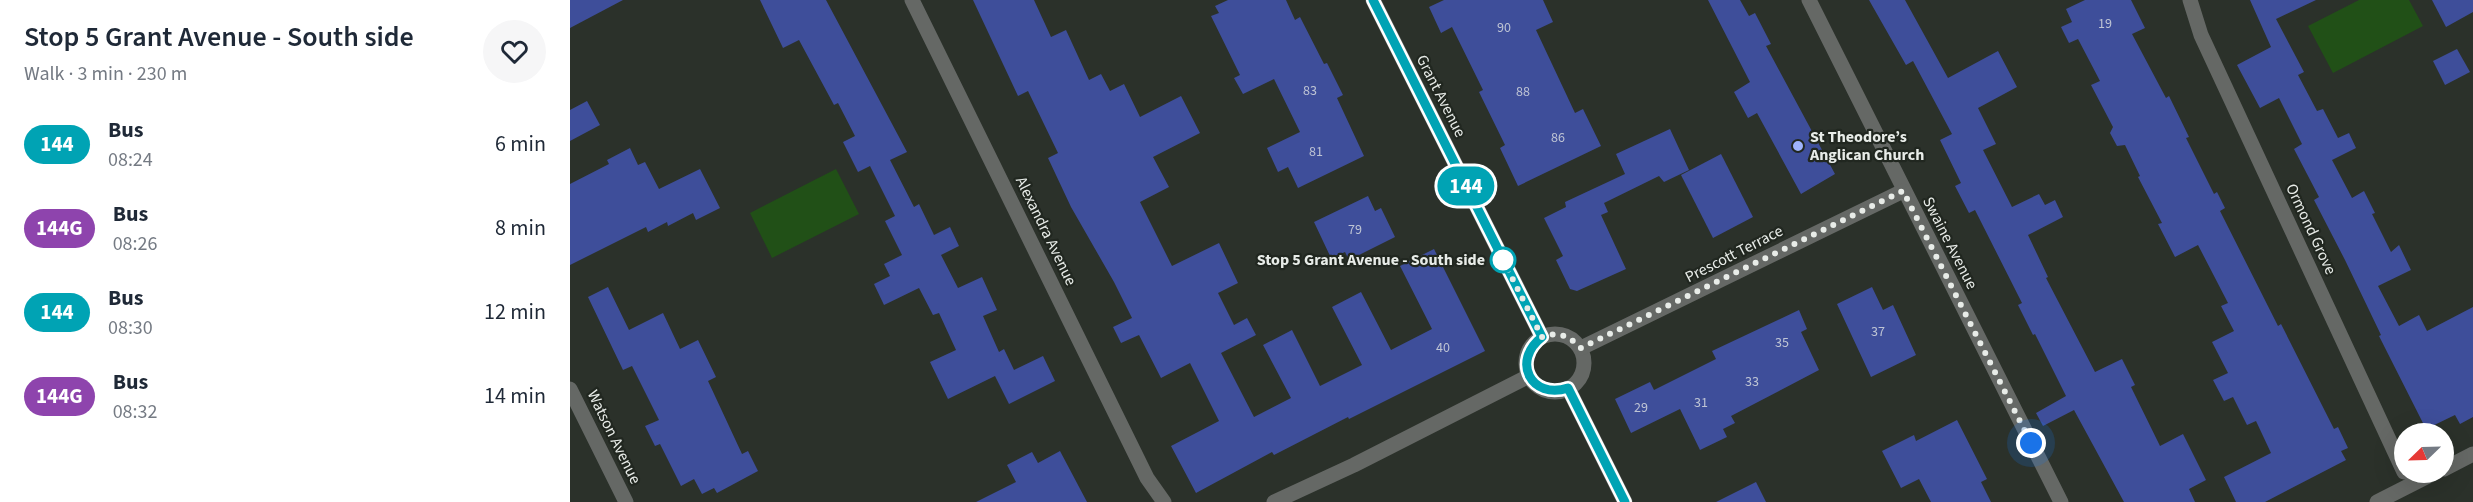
<!DOCTYPE html>
<meta charset="utf-8">
<style>
body{margin:0;font-family:"Source Sans 3",sans-serif;background:#f6f6f7;color:#1f2937;height:100vh;display:flex;flex-direction:column;font-size:22px;white-space:nowrap}
*{box-sizing:border-box;margin:0}
p{font-size:20px;color:#747a83}
.icon{flex:none;width:33px;height:33px;fill:none;stroke:currentColor;stroke-width:2;stroke-linecap:round;stroke-linejoin:round}
.map{position:relative;flex:1;overflow:hidden}
.drawer{display:flex;flex-direction:column;background:#fff;width:570px}
.drawer>*{flex:none}
.badge{padding:0 12px;border-radius:20px;font-size:21px;line-height:39px}
.needle{width:39px;rotate:247deg}
.tools{position:absolute;left:1824px;top:423px;display:grid;gap:12px}
.tools a{display:grid;place-items:center;width:60px;height:60px;border-radius:50%;background:#fff;box-shadow:0 6px 24px #0002;font-size:30px}
.you{position:absolute;width:30px;height:30px;margin:-15px;border:4px solid #fff;border-radius:50%;background:#1a73e8;box-shadow:0 0 0 9px #1a73e833}
.map>.badge{position:absolute;translate:-50% -50%;box-shadow:0 0 0 3px #fff}
.round{display:grid;place-items:center;flex:none;width:63px;height:63px;border-radius:32px;background:#f6f6f7}
.head{display:flex;align-items:center;justify-content:space-between;height:102px;padding:0 24px}
h1{font-size:28px;font-weight:600;line-height:45px}
ul{padding:0;list-style:none}
li{display:flex;align-items:center;gap:18px;height:84px;padding:0 24px}
li div{flex:1}
li b{display:block;font-size:22px}
li em{font-style:normal}
li .badge{min-width:66px;font-weight:700;text-align:center}
main{display:flex;flex:1;min-height:0}
.map>svg:first-child{display:block}
.green{fill:#215017}
.building{fill:#3e4e9a}
.lines{fill:none;stroke-linecap:round;stroke-linejoin:round}
.minor{stroke:#656865;stroke-width:15}
.line-casing{stroke:#fff;stroke-width:14}
.line{stroke:#00a3b4;stroke-width:9}
.walk{stroke:#e8ece8;stroke-width:6;stroke-dasharray:0 10.8}
.poi-dot{fill:#9eb3fd;stroke:#212720;stroke-width:2}
.stop-dot{fill:#fff;stroke:#00a3b4;stroke-width:3}
.labels{text-anchor:middle;dominant-baseline:central;stroke-width:4.5;stroke-linejoin:round;paint-order:stroke}
.number-label{font-size:14px;fill:#bec4d4}
.street-label{font-size:16px;fill:#e8ece8;stroke:#212720}
.poi-label{font-size:16px;font-weight:bold;fill:#e8ece8;stroke:#212720;text-anchor:start}
.stop-label{font-size:16px;font-weight:bold;fill:#e8ece8;stroke:#212720;text-anchor:end}
</style>
<main>
<section class="drawer">
<div class="head"><div><h1>Stop 5 Grant Avenue - South side</h1><p>Walk · 3 min · 230 m</p></div><a class="round"><svg class="icon" aria-label="heart" viewBox="0 0 24 24"><path d="M12 20l-8-8c-3-5 5-10 8-4 3-6 11-1 8 4z"/></svg></a></div>
<ul>
<li><span class="badge" style="background:#00a3b4;color:#fff">144</span><div><b>Bus</b><p>08:24</p></div><em>6 min</em></li>
<li><span class="badge" style="background:#8e44ad;color:#fff">144G</span><div><b>Bus</b><p>08:26</p></div><em>8 min</em></li>
<li><span class="badge" style="background:#00a3b4;color:#fff">144</span><div><b>Bus</b><p>08:30</p></div><em>12 min</em></li>
<li><span class="badge" style="background:#8e44ad;color:#fff">144G</span><div><b>Bus</b><p>08:32</p></div><em>14 min</em></li>
</ul>
</section>
<div class="map">
<svg width="1903" height="502" viewBox="0 0 1903 502">
<rect width="100%" height="100%" fill="#2b312a"/>
<!-- green -->
<g class="green">
<path d="M1789 0H1839L1853 26 1763 73 1738 26Z"/>
<path d="M266 169 289 214 202 258 180 213Z"/>
</g>
<!-- building -->
<g class="building">
<path d="M0 0H53L0 28Z"/>
<path d="M190 0H256L337 152 320 160 344 207 349 204 364 235 380 227 389 246 371 255 388 288 412 277 427 310 413 316 429 352 434 349 444 370 473 356 485 381 439 404 425 376 378 399 360 362 386 350 369 313 363 315 349 288 314 305 304 284 320 276 314 264 332 255 315 221 325 216 300 166 288 172 273 142 285 136 268 103 264 105 229 40 213 48Z"/>
<path d="M403 0H464L481 37 496 30 519 80 531 74 540 91 554 84 570 117 611 96 630 133 583 157 599 187 570 202 602 266 649 243 668 283 648 293 664 325 677 318 686 335 651 353 684 417 721 398 693 345 722 330 750 386 792 365 762 307 791 292 821 350 862 329 830 266 864 249 915 351 779 419 778 417 704 455 702 452 626 493 601 446 649 421 620 363 591 378 569 335 551 343 543 327 562 318 544 282 501 207 478 158 488 153 458 91 448 96Z"/>
<path d="M658 0H716L725 20 730 17 754 64 757 63 773 95 767 98 794 156 728 188 718 167 708 172 697 148 730 132 704 79 673 94 664 78 670 75 641 16 649 13 645 6Z"/>
<path d="M874 0H973L983 22 966 30 1005 113 1013 109 1031 146 948 186 930 148 935 145 909 92 913 90 882 27 871 33 859 7Z"/>
<path d="M1138 0H1170L1179 16 1185 13 1201 44 1196 46 1265 174 1231 194 1187 113 1178 118 1164 92 1180 82Z"/>
<path d="M1299 0H1335L1378 78 1428 51 1447 87 1408 108 1426 144 1413 150 1442 207 1469 194 1475 205 1485 200 1493 217 1458 235 1478 277 1476 278 1525 372 1552 359 1565 385 1561 387 1590 446 1613 434 1636 480 1619 489 1625 502H1554L1504 410 1473 426 1466 413 1496 396 1465 334 1463 335 1448 305 1452 303 1405 210 1399 213 1385 186 1391 183 1370 140 1382 134 1343 61 1336 65Z"/>
<path d="M1515 0H1561L1575 28 1562 34 1596 98 1599 96 1619 137 1616 138 1644 194 1647 192 1655 208 1650 211 1708 326 1711 324 1764 429 1768 427 1778 448 1771 451 1776 460 1695 502H1666L1654 477 1701 453 1686 421 1677 425 1663 397 1654 401 1643 380 1658 373 1642 342 1664 331 1651 306 1658 303 1628 245 1605 257 1588 224 1592 223 1568 177 1570 176 1555 145 1547 146 1540 133 1543 127 1521 85 1530 81 1508 39 1499 43 1491 27 1502 22 1496 9Z"/>
<path d="M1680 0H1746L1706 19 1734 72 1728 75 1747 111 1753 109 1768 138 1779 133 1786 148 1762 160 1782 198 1794 191 1805 213 1802 214 1821 252 1829 245 1841 270 1808 286 1829 326 1849 315 1857 331 1903 307V417L1890 424 1885 415 1856 429 1809 336 1811 335 1775 260 1744 200 1749 197 1724 149 1732 144 1709 98 1690 108 1667 65 1701 47Z"/>
<path d="M1862 0H1903V12L1876 27Z"/>
<path d="M1887 49 1900 72 1875 85 1863 61Z"/>
<path d="M17 101 30 125 0 141V110Z"/>
<path d="M1100 129 1119 170 1094 182 1089 176 1034 203 1038 212 1031 215 1056 269 1007 291 1000 289 986 260 993 256 974 218 996 207 995 202 1055 174 1046 154Z"/>
<path d="M60 148 68 165 75 162 89 189 130 169 150 208 126 220 123 213 98 226 97 222 78 232 76 227 0 265V184L39 164 37 160Z"/>
<path d="M1151 154 1183 217 1143 238 1111 175Z"/>
<path d="M798 196 805 211 811 208 825 237 779 260 775 252 761 258 744 222Z"/>
<path d="M38 287 59 330 93 313 110 349 128 340 146 377 138 381 172 454 178 451 188 471 147 493 144 488 132 494 124 479 111 486 90 444 85 446 75 426 89 420 62 366 53 370 18 297Z"/>
<path d="M1302 287 1313 310 1323 305 1346 355 1301 377 1267 304Z"/>
<path d="M1229 310 1237 329 1231 332 1249 370 1161 416 1165 423 1153 429 1157 437 1130 450 1110 409 1061 433 1045 399 1080 382 1084 390 1146 359 1142 351Z"/>
<path d="M1387 420 1417 479 1411 482 1421 502H1361L1349 479 1331 488 1312 451 1344 435 1346 441Z"/>
<path d="M490 451 517 502H406L446 482 437 465 462 452 468 463Z"/>
<path d="M1186 482 1196 502H1146Z"/>
</g>
<g class="lines">
<!-- minor -->
<g class="minor">
<path d="M342 0 577 478 594 502"/>
<path d="M803 0 972 337"/>
<path d="M1239 0 1491 502"/>
<path d="M1620 0 1631 35 1834 472"/>
<circle cx="985" cy="363" r="29"/>
<path d="M1011 348 1333 191"/>
<path d="M998 388 1055 502"/>
<path d="M0 389 56 502"/>
<path d="M1874 469 1903 454"/>
<path d="M704 502 784 465 959 376"/>
<path d="M1807 502 1866 472"/>
</g>
</g>
<g class="lines">
<defs>
<path id="line" d="M803 0 972 337C941 361 961 400 998 388L1055 502"/>
</defs>
<!-- line casing -->
<use href="#line" class="line-casing"/>
<!-- line -->
<use href="#line" class="line"/>
<!-- walk -->
<path class="walk" d="M933 260 972 337C989 331 999 336 1011 348L1333 191 1461 443"/>
</g>
<!-- markers -->
<circle class="poi-dot" cx="1228" cy="146" r="6"/>
<circle class="stop-dot" cx="933" cy="260" r="12"/>
<g class="labels">
<!-- number labels -->
<g class="number-label">
<text x="1535" y="24">19</text>
<text x="934" y="28">90</text>
<text x="740" y="91">83</text>
<text x="953" y="92">88</text>
<text x="988" y="138">86</text>
<text x="746" y="152">81</text>
<text x="785" y="230">79</text>
<text x="1308" y="332">37</text>
<text x="1212" y="343">35</text>
<text x="873" y="348">40</text>
<text x="1182" y="382">33</text>
<text x="1131" y="403">31</text>
<text x="1071" y="408">29</text>
</g>
<!-- street labels -->
<g class="street-label">
<text transform="translate(871 96) rotate(63)">Grant Avenue</text>
<text transform="translate(1741 229) rotate(65)">Ormond Grove</text>
<text transform="translate(476 231) rotate(64)">Alexandra Avenue</text>
<text transform="translate(1380 243) rotate(63)">Swaine Avenue</text>
<text transform="translate(1164 254) rotate(-27)">Prescott Terrace</text>
<text transform="translate(44 437) rotate(64)">Watson Avenue</text>
</g>
<!-- poi labels -->
<g class="poi-label">
<text x="1240" y="137">St Theodore’s<tspan x="1240" dy="18">Anglican Church</tspan></text>
</g>
<!-- stop labels -->
<g class="stop-label">
<text x="915" y="260">Stop 5 Grant Avenue - South side</text>
</g>
</g>
</svg>
<div class="tools">
<a><svg class="needle" viewBox="-14 -14 28 28"><path d="M0-13l5 13h-10z" fill="#e53935"/><path d="M0 13l5-13h-10z" fill="#747a83"/></svg></a>
</div>
<div class="you" style="left:1461px;top:443px"></div>
<b class="badge" style="left:896px;top:186px;background:#00a3b4;color:#fff">144</b>
</div>
</main>
